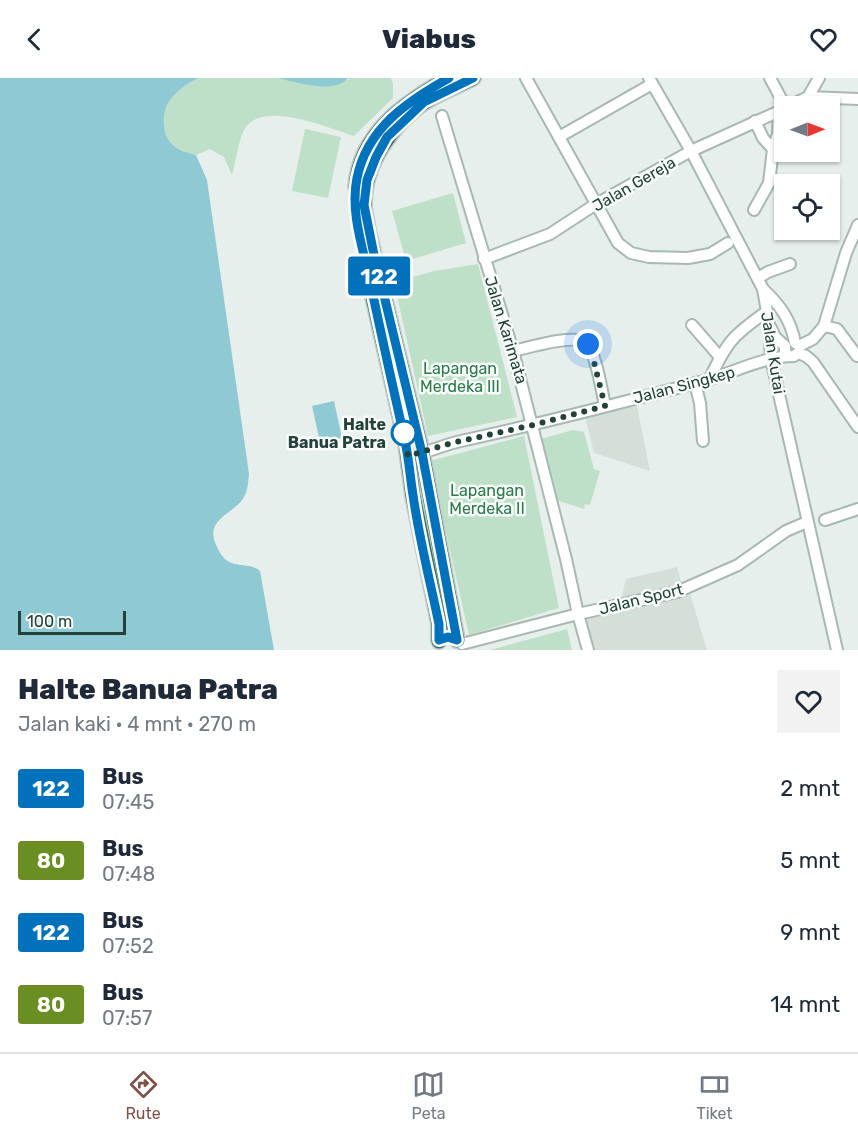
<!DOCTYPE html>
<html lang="id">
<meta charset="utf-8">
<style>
body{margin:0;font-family:Rubik,sans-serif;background:#f2f2f3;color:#1f2937;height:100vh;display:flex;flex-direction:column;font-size:22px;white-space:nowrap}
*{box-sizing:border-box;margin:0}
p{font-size:20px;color:#747a83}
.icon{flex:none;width:33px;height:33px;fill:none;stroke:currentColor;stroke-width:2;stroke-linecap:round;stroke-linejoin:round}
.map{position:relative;height:572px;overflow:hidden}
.sheet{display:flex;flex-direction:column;background:#fff;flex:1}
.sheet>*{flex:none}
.badge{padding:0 12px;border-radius:4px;font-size:21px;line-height:39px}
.needle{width:39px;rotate:89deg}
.buttons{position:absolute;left:774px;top:18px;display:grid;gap:12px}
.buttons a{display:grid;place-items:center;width:66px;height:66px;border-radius:0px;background:#fff;box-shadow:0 2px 4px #0004;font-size:30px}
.scale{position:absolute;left:18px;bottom:15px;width:108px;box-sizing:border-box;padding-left:6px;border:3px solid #24423a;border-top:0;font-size:16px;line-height:21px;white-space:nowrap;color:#24423a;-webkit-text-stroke:4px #f7fbf9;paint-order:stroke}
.you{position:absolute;width:30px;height:30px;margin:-15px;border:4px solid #fff;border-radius:50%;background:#1a73e8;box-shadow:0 0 0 9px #1a73e833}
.map>.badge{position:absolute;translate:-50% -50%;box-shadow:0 0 0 3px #fff}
.round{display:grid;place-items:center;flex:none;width:63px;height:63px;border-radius:0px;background:#f2f2f3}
.headline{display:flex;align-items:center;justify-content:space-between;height:102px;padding:0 18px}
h1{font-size:28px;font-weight:800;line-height:45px}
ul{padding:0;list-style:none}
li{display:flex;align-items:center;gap:18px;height:72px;padding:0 18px}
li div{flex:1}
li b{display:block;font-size:22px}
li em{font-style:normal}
li .badge{min-width:66px;font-weight:700;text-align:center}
header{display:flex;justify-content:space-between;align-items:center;height:78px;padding:0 18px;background:#fff;font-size:27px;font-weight:800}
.tab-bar{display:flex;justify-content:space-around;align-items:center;height:84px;border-top:2px solid #e0e1e3;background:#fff;font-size:16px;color:#747a83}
.tab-bar a{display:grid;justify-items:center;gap:3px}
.tab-bar .active{color:#7f5249}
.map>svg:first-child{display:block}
.built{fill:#d4dfda}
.green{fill:#bfe0c8}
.water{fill:#8ec9d4}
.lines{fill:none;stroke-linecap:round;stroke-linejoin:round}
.minor-casing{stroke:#a8b8b2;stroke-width:14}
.highway-casing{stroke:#c2cac8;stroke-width:18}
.minor{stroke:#fff;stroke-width:10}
.highway{stroke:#2f6f62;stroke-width:15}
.line-casing{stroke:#fff;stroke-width:14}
.line{stroke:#0072bc;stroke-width:9}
.walk{stroke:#24423a;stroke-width:6;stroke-dasharray:0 10.8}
.stop-dot{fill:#fff;stroke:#0072bc;stroke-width:3}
.labels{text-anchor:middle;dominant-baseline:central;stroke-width:5;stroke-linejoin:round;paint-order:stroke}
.street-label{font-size:16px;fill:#24423a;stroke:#f7fbf9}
.park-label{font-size:16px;fill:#2d7a4b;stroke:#f7fbf9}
.stop-label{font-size:16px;font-weight:bold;fill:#24423a;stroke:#f7fbf9;text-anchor:end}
</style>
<header><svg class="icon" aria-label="back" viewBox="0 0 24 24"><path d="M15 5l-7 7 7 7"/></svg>Viabus<svg class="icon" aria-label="heart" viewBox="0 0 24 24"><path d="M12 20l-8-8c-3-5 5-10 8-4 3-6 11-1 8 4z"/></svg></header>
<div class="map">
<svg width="858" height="572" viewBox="0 0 858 572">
<rect width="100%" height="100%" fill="#e6efeb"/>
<!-- built -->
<g class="built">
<path d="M637 328 650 393 594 375 585 339Z"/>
<path d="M677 489 682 507 621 521 626 501Z"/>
<path d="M690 516 707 572H592L584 541Z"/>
</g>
<!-- green -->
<g class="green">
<path d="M198 0H277L301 4 348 2V0H391L393 6V20L354 58C330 51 261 20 244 52 238 65 236 83 232 97L224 79 210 71 196 77C189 75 180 73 174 68 167 62 165 56 164 47 162 23 178 11 198 0Z"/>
<path d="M305 51 341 59 328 120 292 113Z"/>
<path d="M453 115 466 165 406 183 392 133Z"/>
<path d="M478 186 517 339 428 358 394 204 434 193Z"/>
<path d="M573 352 584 354 594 391 600 393 590 427 585 426 584 431 556 422 541 361Z"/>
<path d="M524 358 559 530 469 557 430 383Z"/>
<path d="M567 551 572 572H490Z"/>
</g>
<!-- water -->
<g class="water">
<path d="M0 0H198C178 11 162 23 164 47 165 56 167 62 174 68 180 73 189 75 196 77L207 102 249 396C248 404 248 412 244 419 235 436 204 440 216 467 218 470 220 476 223 479 233 491 251 484 260 493L274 572H0Z"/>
<path d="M277 0H348C334 17 297 4 277 0Z"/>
<path d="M334 323 342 360 320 364 312 328Z"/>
</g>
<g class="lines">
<defs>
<g id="minor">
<path d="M526 0 618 165 631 175 649 179 688 180 710 176 728 165"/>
<path d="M649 0 691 73 763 211 769 245 771 281 837 572"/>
<path d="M770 0 785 28"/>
<path d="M808 19 858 21"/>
<path d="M789 28 808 19 819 0"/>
<path d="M442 38 513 273 566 481 578 536 588 572"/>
<path d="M755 43 763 60 773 71"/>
<path d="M559 59 652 6"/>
<path d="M754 132 769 105 773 71 778 56 779 33"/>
<path d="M484 181 550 156 596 126 691 73 784 31"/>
<path d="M758 200 768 194 790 186"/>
<path d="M763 211C780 227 791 242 795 265"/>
<path d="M692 247 719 278"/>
<path d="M824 248 837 251 857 278"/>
<path d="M771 250 775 259 785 268V273L787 277"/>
<path d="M799 268 813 261 824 248 846 175 858 147"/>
<path d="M513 273C528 270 574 255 586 265 596 274 602 314 605 328"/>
<path d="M709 302C727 264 732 258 766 234"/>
<path d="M695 305 700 325 703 363"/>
<path d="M417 376C432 373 446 366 461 363 543 345 625 324 707 302 735 294 765 278 794 278L798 275 806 278 813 284 858 349"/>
<path d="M825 442 858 431"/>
<path d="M462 566 578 536 677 514 738 487 786 453 807 444"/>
</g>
<g id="highway">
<path d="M356 109C360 55 406 24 449 0"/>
<path d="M369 201 406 365 413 418 439 546V563"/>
<path d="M457 562 422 375 368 153C367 144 364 135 364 126 364 86 391 48 423 25 438 15 457 8 473 0"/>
</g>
</defs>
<!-- minor casing -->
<use href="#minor" class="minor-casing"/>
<!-- highway casing -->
<use href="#highway" class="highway-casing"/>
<!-- minor -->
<use href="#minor" class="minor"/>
<!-- highway -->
<use href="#highway" class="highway"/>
</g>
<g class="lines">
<defs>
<path id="line" d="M449 0C408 23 367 50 357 100 350 134 363 170 370 203 381 256 393 309 405 363 409 381 410 399 413 417 419 460 430 503 439 546V562L448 559 457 562 422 375 373 172 364 127 367 102 376 79 387 59 424 24 473 0"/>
</defs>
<!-- line casing -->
<use href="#line" class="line-casing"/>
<!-- line -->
<use href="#line" class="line"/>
<!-- walk -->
<path class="walk" d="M404 355 408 378 452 365 533 347 605 328 593 280 588 266"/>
</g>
<!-- markers -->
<circle class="stop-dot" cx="404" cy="355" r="12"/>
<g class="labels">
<!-- street labels -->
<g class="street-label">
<text transform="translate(634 106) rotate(-30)">Jalan Gereja</text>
<text transform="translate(506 252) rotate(73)">Jalan Karimata</text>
<text transform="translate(773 275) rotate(81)">Jalan Kutai</text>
<text transform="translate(684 307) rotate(-15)">Jalan Singkep</text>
<text transform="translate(641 521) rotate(-14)">Jalan Sport</text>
</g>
<!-- park labels -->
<g class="park-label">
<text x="460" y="290">Lapangan<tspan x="460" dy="18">Merdeka III</tspan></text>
<text x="487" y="412">Lapangan<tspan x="487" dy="18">Merdeka II</tspan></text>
</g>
<!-- stop labels -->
<g class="stop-label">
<text x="386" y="346">Halte<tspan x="386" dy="18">Banua Patra</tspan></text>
</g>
</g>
</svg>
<div class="buttons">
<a><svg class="needle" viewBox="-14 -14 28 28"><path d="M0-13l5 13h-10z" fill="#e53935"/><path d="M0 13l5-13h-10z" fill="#747a83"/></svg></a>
<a><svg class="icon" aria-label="locate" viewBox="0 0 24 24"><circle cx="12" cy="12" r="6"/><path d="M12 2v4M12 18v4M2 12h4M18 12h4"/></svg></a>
</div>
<div class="scale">100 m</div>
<div class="you" style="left:588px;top:266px"></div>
<b class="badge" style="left:379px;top:198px;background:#0072bc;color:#fff">122</b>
</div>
<section class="sheet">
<div class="headline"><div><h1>Halte Banua Patra</h1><p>Jalan kaki · 4 mnt · 270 m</p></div><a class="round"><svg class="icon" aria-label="heart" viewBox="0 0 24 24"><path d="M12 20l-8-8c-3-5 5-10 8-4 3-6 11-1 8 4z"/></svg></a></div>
<ul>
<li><span class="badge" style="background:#0072bc;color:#fff">122</span><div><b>Bus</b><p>07:45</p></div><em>2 mnt</em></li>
<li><span class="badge" style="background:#6b8e23;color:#fff">80</span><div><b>Bus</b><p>07:48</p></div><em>5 mnt</em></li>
<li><span class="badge" style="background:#0072bc;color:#fff">122</span><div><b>Bus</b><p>07:52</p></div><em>9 mnt</em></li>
<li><span class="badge" style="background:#6b8e23;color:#fff">80</span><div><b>Bus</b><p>07:57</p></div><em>14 mnt</em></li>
</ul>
</section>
<nav class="tab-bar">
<a class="active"><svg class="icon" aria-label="directions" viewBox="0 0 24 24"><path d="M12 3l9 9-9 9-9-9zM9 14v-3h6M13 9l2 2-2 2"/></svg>Rute</a>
<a><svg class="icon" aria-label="map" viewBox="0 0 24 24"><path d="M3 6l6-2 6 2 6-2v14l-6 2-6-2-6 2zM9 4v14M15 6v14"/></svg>Peta</a>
<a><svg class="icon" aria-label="tickets" viewBox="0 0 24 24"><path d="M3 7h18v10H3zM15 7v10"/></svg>Tiket</a>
</nav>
